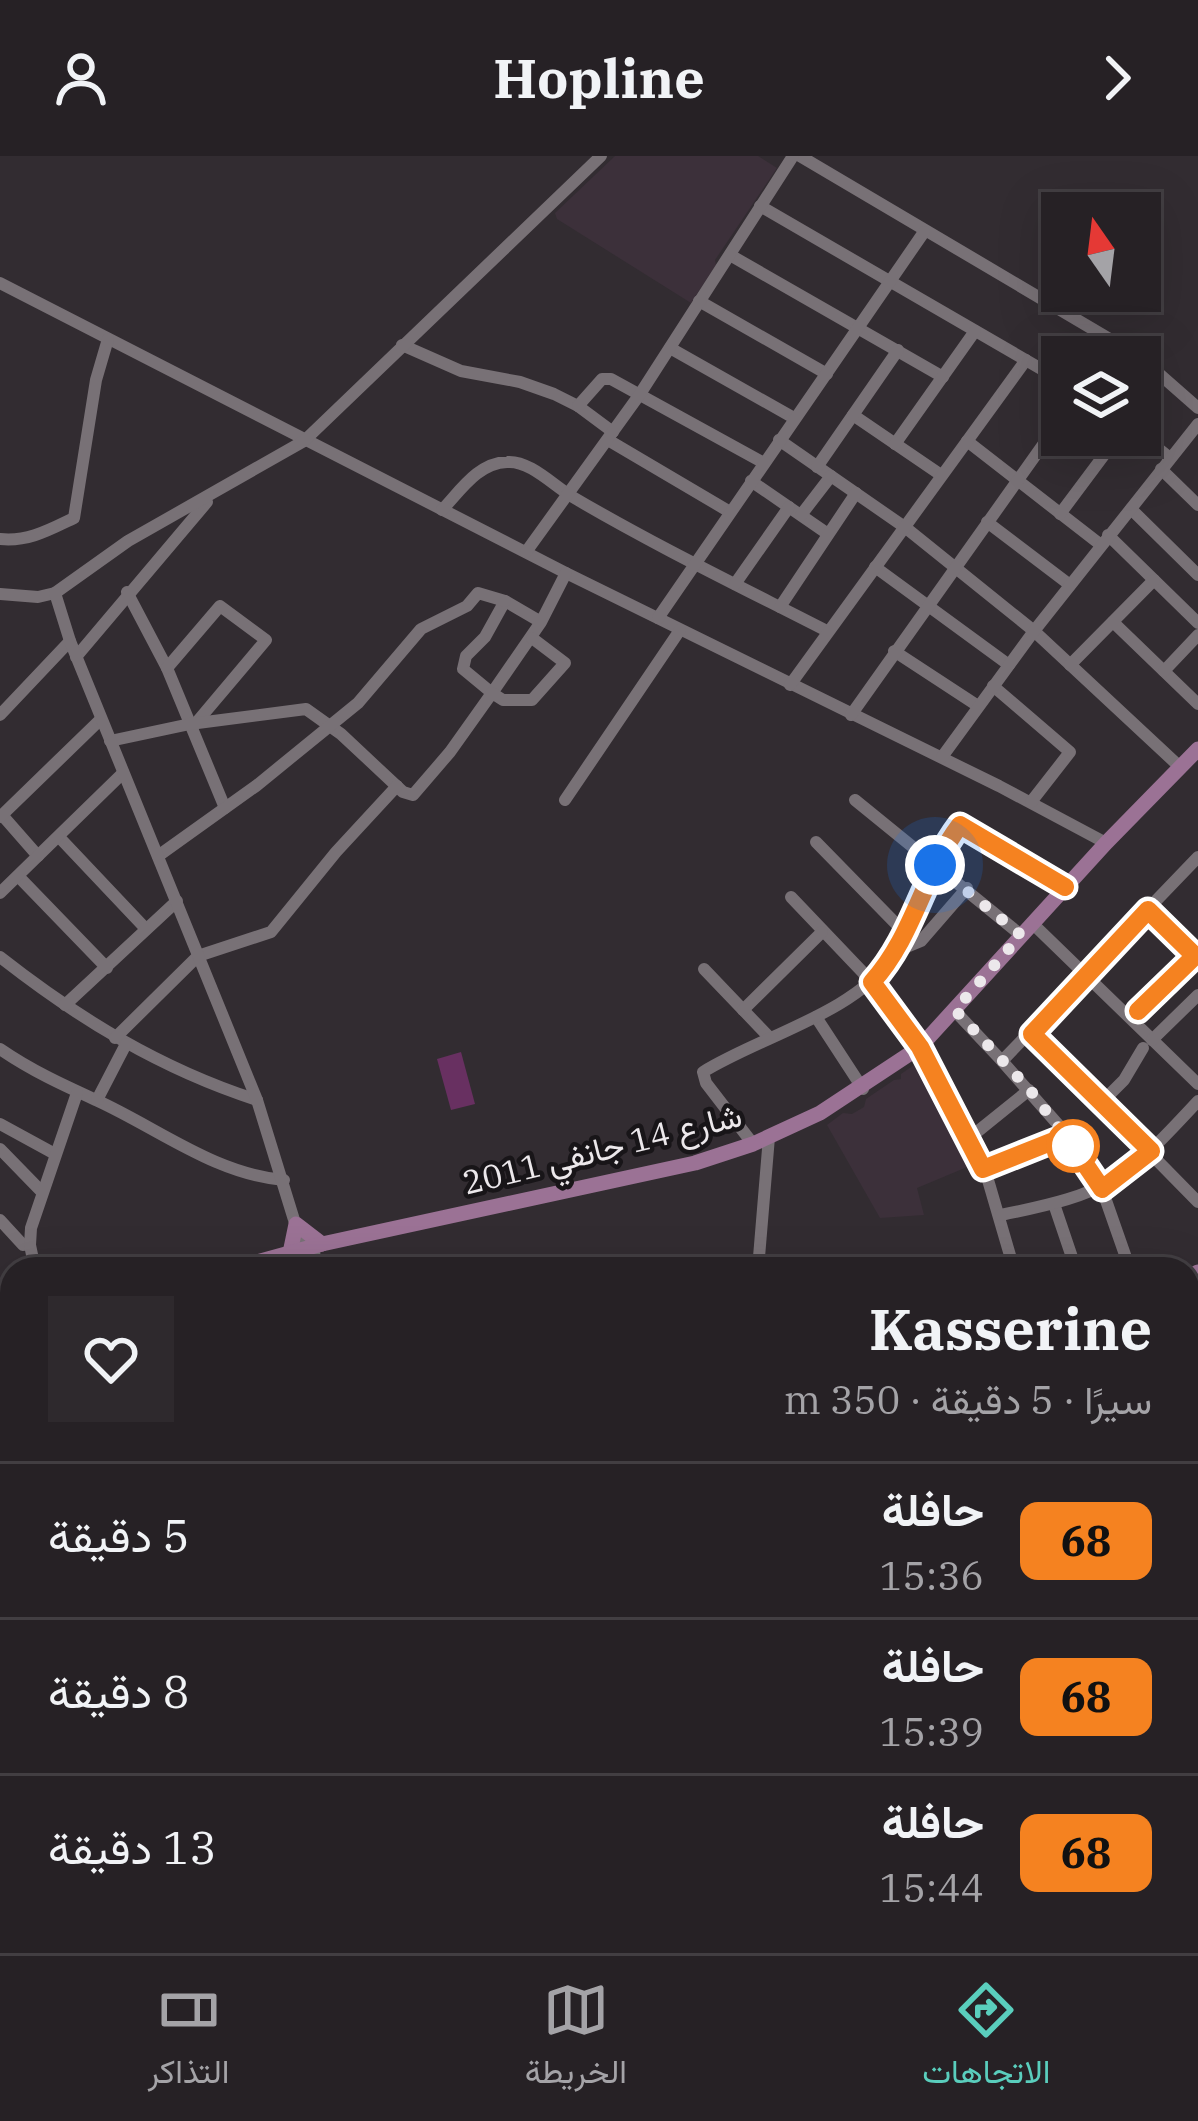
<!DOCTYPE html>
<html lang="ar">
<meta charset="utf-8">
<style>
body{margin:0;font-family:"IBM Plex Serif",Vazirmatn,serif;background:#2e292d;color:#f1f3f6;direction:rtl;height:100vh;display:flex;flex-direction:column;font-size:45px;white-space:nowrap}
*{box-sizing:border-box;margin:0}
p{font-size:39px;color:#a4a3a7}
.icon{flex:none;width:66px;height:66px;fill:none;stroke:currentColor;stroke-width:2;stroke-linecap:round;stroke-linejoin:round}
.map{position:relative;flex:1;overflow:hidden;direction:ltr}
.drawer{position:absolute;left:0px;top:1101px;width:1200px;height:696px;display:flex;flex-direction:column;background:#262125;border-radius:36px 36px 0 0;box-shadow:0 12px 48px #0002,0 0 0 3px #423e42;direction:rtl}
.drawer>*{flex:none}
.badge{padding:0 24px;border-radius:18px;font-size:42px;line-height:78px}
.needle{width:78px;rotate:346deg}
.buttons{position:absolute;left:1041px;top:36px;display:grid;gap:24px}
.buttons a{display:grid;place-items:center;width:120px;height:120px;border-radius:0px;background:#262125;box-shadow:0 12px 48px #0002,0 0 0 3px #423e42;font-size:60px}
.you{position:absolute;width:60px;height:60px;margin:-30px;border:9px solid #fff;border-radius:50%;background:#1a73e8;box-shadow:0 0 0 18px #1a73e833}
.map>.badge{position:absolute;translate:-50% -50%;box-shadow:0 0 0 6px #fff}
.round{display:grid;place-items:center;flex:none;width:126px;height:126px;border-radius:0px;background:#2e292d}
.head{display:flex;align-items:center;justify-content:space-between;height:204px;padding:0 48px}
h1{font-size:57px;font-weight:800;line-height:90px}
ul{padding:0;list-style:none}
li{display:flex;align-items:center;gap:36px;height:156px;padding:0 48px;border-top:3px solid #423e42}
li div{flex:1}
li b{display:block;font-size:45px}
li em{font-style:normal}
li .badge{min-width:132px;font-weight:700;text-align:center}
header{display:flex;justify-content:space-between;align-items:center;height:156px;padding:0 48px;background:#262125;font-size:54px;font-weight:800}
.menu{display:flex;justify-content:space-around;align-items:center;height:168px;border-top:3px solid #423e42;background:#262125;font-size:33px;color:#a4a3a7}
.menu a{display:grid;justify-items:center;gap:6px}
.menu .active{color:#5acebd}
.map>svg:first-child{display:block}
.built{fill:#3c303a}
.green{fill:#683061}
.lines{fill:none;stroke-linecap:round;stroke-linejoin:round}
.minor{stroke:#787176;stroke-width:12}
.major{stroke:#9b7295;stroke-width:15}
.rail{stroke:#cfcace;stroke-width:3;stroke-dasharray:6 12;stroke-linecap:butt}
.line-casing{stroke:#fff;stroke-width:27}
.line{stroke:#f58220;stroke-width:18}
.walk{stroke:#ece8eb;stroke-width:12;stroke-dasharray:0 21.6}
.stop-dot{fill:#fff;stroke:#f58220;stroke-width:6}
.labels{text-anchor:middle;dominant-baseline:central;stroke-width:9;stroke-linejoin:round;paint-order:stroke}
.street-label{font-size:33px;fill:#ece8eb;stroke:#181518}
</style>
<header><svg class="icon" aria-label="forward" viewBox="0 0 24 24"><path d="M9 5l7 7-7 7"/></svg>Hopline<svg class="icon" aria-label="person" viewBox="0 0 24 24"><circle cx="12" cy="8" r="4"/><path d="M4 21q1-7 8-7t8 7"/></svg></header>
<div class="map">
<svg width="1198" height="1797" viewBox="0 0 1198 1797">
<rect width="100%" height="100%" fill="#322c31"/>
<!-- built -->
<g class="built">
<path d="M615 0H758L777 12 715 104 716 109 691 147 557 63 555 57Z"/>
<path d="M914 909H921L972 1009 917 1032 924 1059 880 1062 827 969 843 957 852 958 864 951 866 943 894 924 901 923V918Z"/>
<path d="M0 1159 12 1160V1510L0 1514Z"/>
<path d="M12 1679V1785H805L809 1797H0V1700Z"/>
</g>
<!-- green -->
<path class="green" d="M461 896 475 948 451 954 437 903Z"/>
<g class="lines">
<!-- minor -->
<g class="minor">
<path d="M800 0 1140 201"/>
<path d="M760 50 1062 225"/>
<path d="M730 99 943 221"/>
<path d="M0 127 566 417 999 630 1106 687"/>
<path d="M699 145 827 218"/>
<path d="M402 189 461 215 520 226 554 238 578 250 613 276"/>
<path d="M670 192 794 262"/>
<path d="M1140 201 1198 252"/>
<path d="M578 250 602 223H611L764 307"/>
<path d="M853 259 941 319"/>
<path d="M1140 278 1170 302"/>
<path d="M608 284 730 356"/>
<path d="M779 284 906 372 1034 475 1181 612"/>
<path d="M967 285 1101 389"/>
<path d="M895 288 975 175"/>
<path d="M817 311 898 194"/>
<path d="M1161 313 1198 349"/>
<path d="M751 325 828 378"/>
<path d="M1131 353 1198 419"/>
<path d="M442 354C461 334 478 307 507 306 529 304 553 329 571 340 654 389 741 431 827 475"/>
<path d="M1060 358 1119 279"/>
<path d="M801 359 831 320"/>
<path d="M987 366 1070 429"/>
<path d="M1108 379 1198 467"/>
<path d="M0 383C28 386 49 374 74 362L96 224 108 183"/>
<path d="M526 396 640 238 793 0"/>
<path d="M875 411 1009 509"/>
<path d="M735 428 789 351"/>
<path d="M127 436 167 512 225 652"/>
<path d="M0 438 38 441 55 437"/>
<path d="M780 451 856 337"/>
<path d="M658 462 924 76"/>
<path d="M541 466 492 537 463 513 466 500 485 481 505 445 541 466 566 417"/>
<path d="M1113 466 1198 548"/>
<path d="M894 495 978 550"/>
<path d="M76 501 207 346"/>
<path d="M1070 509 1154 424"/>
<path d="M167 512 220 450 266 484 196 567"/>
<path d="M1164 515 1198 479"/>
<path d="M790 529 1026 204"/>
<path d="M993 530 1070 596 1031 646"/>
<path d="M0 559 70 485"/>
<path d="M851 559 1062 262"/>
<path d="M110 585 190 568 306 553 341 578 403 636 413 639 450 596 492 537 503 544H532L565 507 532 482"/>
<path d="M942 601 1034 475 1198 268"/>
<path d="M565 644 680 474"/>
<path d="M855 644 1021 779"/>
<path d="M2 659 38 700"/>
<path d="M0 661 101 563"/>
<path d="M59 681 146 773"/>
<path d="M816 686 906 778"/>
<path d="M158 700 256 630 358 547 421 473 467 450 478 437 505 445"/>
<path d="M18 720 107 812"/>
<path d="M0 737 123 617"/>
<path d="M791 741 872 826 920 891 988 1024 1014 1113"/>
<path d="M1147 754 1197 802"/>
<path d="M1032 767 1198 928"/>
<path d="M897 795 921 785 967 732"/>
<path d="M0 801C79 863 161 913 257 944"/>
<path d="M704 813 769 881"/>
<path d="M65 849 177 745"/>
<path d="M743 854 822 776"/>
<path d="M954 854 1002 905 1198 701"/>
<path d="M1138 855 1195 800"/>
<path d="M816 861 863 933"/>
<path d="M1032 877 1198 1046"/>
<path d="M115 882 198 800 271 776 336 696 397 630"/>
<path d="M1152 884 1198 839"/>
<path d="M0 893C32 915 63 929 98 945 159 973 215 1018 284 1024"/>
<path d="M1002 905 1062 973 1102 1033 1130 1113"/>
<path d="M97 944 126 888"/>
<path d="M1102 946 1124 924 1143 892"/>
<path d="M0 968 55 998"/>
<path d="M967 984 1029 934"/>
<path d="M753 988 706 927 703 916C761 880 853 858 893 801 922 761 930 709 960 669L1065 731"/>
<path d="M0 993 41 1035"/>
<path d="M983 1013 1066 980"/>
<path d="M1054 1048 1076 1113"/>
<path d="M1001 1059C1110 1037 1123 1026 1198 945"/>
<path d="M0 1064 23 1089"/>
<path d="M314 1090 315 1113"/>
<path d="M303 1093 257 944 70 485 55 437 128 385 304 285 601 0"/>
<path d="M35 1113 30 1089 31 1072 77 937"/>
<path d="M758 1113 769 981"/>
<path d="M1188 1252 1198 1262"/>
<path d="M1188 1315H1198"/>
<path d="M1188 1356 1198 1354"/>
<path d="M1188 1449 1198 1452"/>
<path d="M1198 1526 1195 1584 1198 1615"/>
<path d="M0 1528 12 1518"/>
<path d="M1188 1650 1198 1648"/>
<path d="M1188 1707 1198 1705"/>
<path d="M1188 1779 1192 1797"/>
<path d="M959 1785 961 1797"/>
<path d="M1096 1785 1109 1797"/>
<path d="M424 1797 463 1785"/>
<path d="M732 1797 741 1785"/>
<path d="M1012 1797 1014 1785"/>
</g>
<!-- major -->
<g class="major">
<path d="M290 1097 296 1068 322 1088"/>
<path d="M231 1113 322 1088 695 1007 753 988 820 957 920 891 1106 687 1198 593"/>
<path d="M1188 1121 1198 1116"/>
<path d="M0 1146 12 1147"/>
</g>
<!-- rail -->
<g class="rail">
<path d="M1188 1236 1198 1228"/>
<path d="M0 1629 12 1619"/>
<path d="M0 1682 12 1665"/>
</g>
</g>
<g class="lines">
<defs>
<path id="line" d="M1065 731 960 669C923 718 914 780 872 826L920 891 983 1013 1066 980 1102 1033 1151 995 1032 878 1148 754 1195 800 1138 855"/>
</defs>
<!-- line casing -->
<use href="#line" class="line-casing"/>
<!-- line -->
<use href="#line" class="line"/>
<!-- walk -->
<path class="walk" d="M935 709 1021 779 955 854 1030 934 1077 996 1073 990"/>
</g>
<!-- markers -->
<circle class="stop-dot" cx="1073" cy="990" r="24"/>
<g class="labels">
<!-- street labels -->
<g class="street-label">
<text transform="translate(602 992) rotate(-14)">شارع 14 جانفي 2011</text>
</g>
</g>
</svg>
<div class="buttons">
<a><svg class="needle" viewBox="-14 -14 28 28"><path d="M0-13l5 13h-10z" fill="#e53935"/><path d="M0 13l5-13h-10z" fill="#a4a3a7"/></svg></a>
<a><svg class="icon" aria-label="layers" viewBox="0 0 24 24"><path d="M12 4l9 5-9 5-9-5zM3 14l9 5 9-5"/></svg></a>
</div>
<div class="you" style="left:935px;top:709px"></div>
<section class="drawer">
<div class="head"><div><h1>Kasserine</h1><p>سيرًا · 5 دقيقة · 350 m</p></div><a class="round"><svg class="icon" aria-label="heart" viewBox="0 0 24 24"><path d="M12 20l-8-8c-3-5 5-10 8-4 3-6 11-1 8 4z"/></svg></a></div>
<ul>
<li><span class="badge" style="background:#f58220;color:#111">68</span><div><b>حافلة</b><p>15:36</p></div><em>5 دقيقة</em></li>
<li><span class="badge" style="background:#f58220;color:#111">68</span><div><b>حافلة</b><p>15:39</p></div><em>8 دقيقة</em></li>
<li><span class="badge" style="background:#f58220;color:#111">68</span><div><b>حافلة</b><p>15:44</p></div><em>13 دقيقة</em></li>
</ul>
</section>
</div>
<nav class="menu">
<a class="active"><svg class="icon" aria-label="directions" viewBox="0 0 24 24"><path d="M12 3l9 9-9 9-9-9zM9 14v-3h6M13 9l2 2-2 2"/></svg>الاتجاهات</a>
<a><svg class="icon" aria-label="map" viewBox="0 0 24 24"><path d="M3 6l6-2 6 2 6-2v14l-6 2-6-2-6 2zM9 4v14M15 6v14"/></svg>الخريطة</a>
<a><svg class="icon" aria-label="tickets" viewBox="0 0 24 24"><path d="M3 7h18v10H3zM15 7v10"/></svg>التذاكر</a>
</nav>
